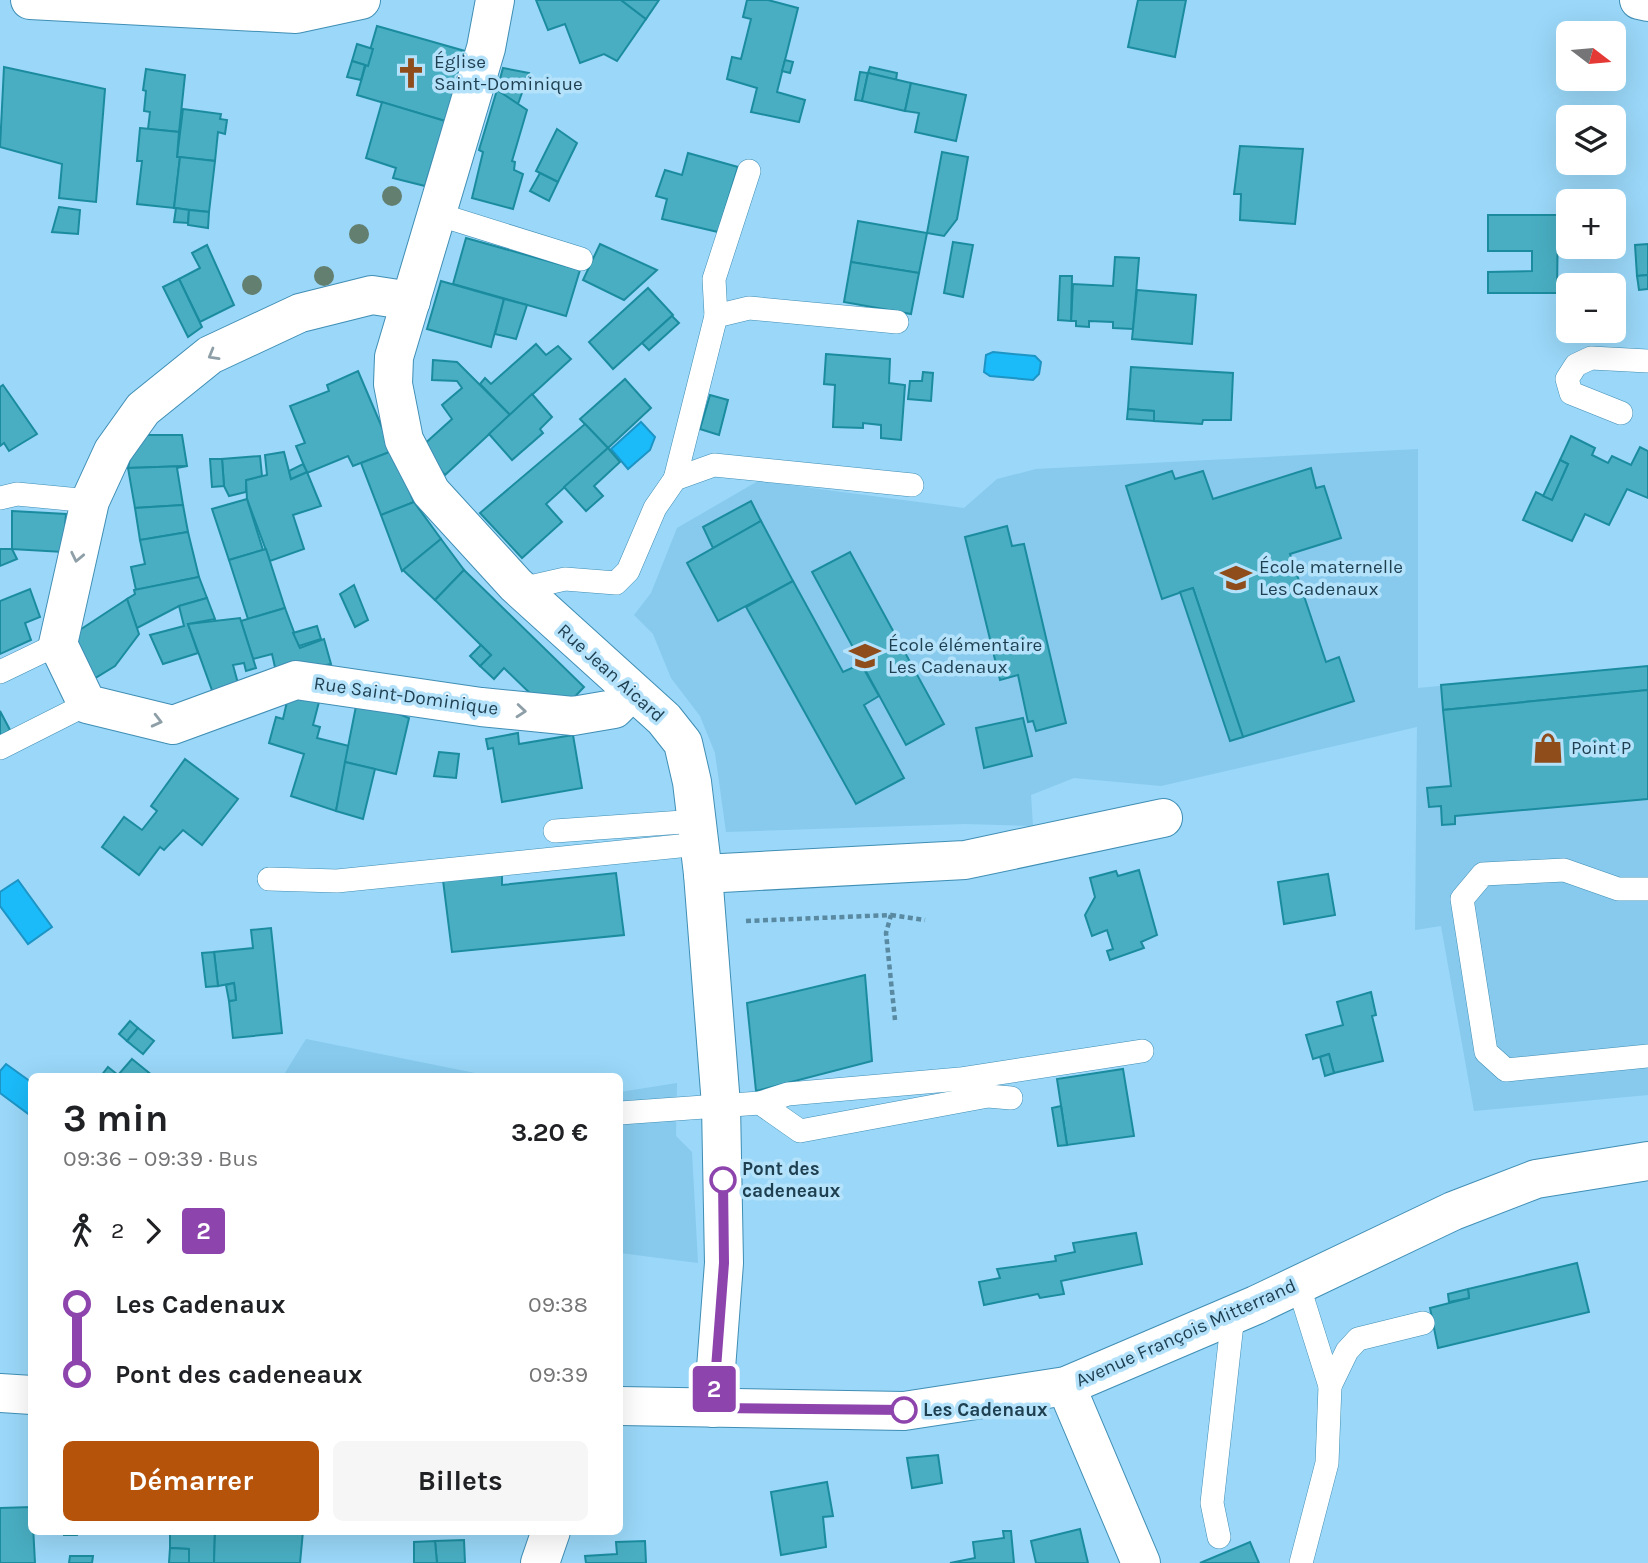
<!DOCTYPE html>
<html lang="fr">
<meta charset="utf-8">
<style>
body{margin:0;font-family:Karla,sans-serif;background:#f6f6f6;color:#202124;height:100vh;display:flex;flex-direction:column;font-size:26px;white-space:nowrap}
*{box-sizing:border-box;margin:0}
p{font-size:23px;color:#757577}
.icon{flex:none;width:38px;height:38px;fill:none;stroke:currentColor;stroke-width:2;stroke-linecap:round;stroke-linejoin:round}
.map{position:relative;flex:1;overflow:hidden}
.panel{position:absolute;left:28px;top:1073px;width:595px;height:462px;display:flex;flex-direction:column;background:#fff;border-radius:10px;box-shadow:0 7px 28px #0002}
.panel>*{flex:none}
.badge{padding:0 14px;border-radius:5px;font-size:24px;line-height:46px}
.needle{width:46px;rotate:106deg}
.fabs{position:absolute;left:1556px;top:21px;display:grid;gap:14px}
.fabs a{display:grid;place-items:center;width:70px;height:70px;border-radius:10px;background:#fff;box-shadow:0 7px 28px #0002;font-size:35px}
.map>.badge{position:absolute;translate:-50% -50%;box-shadow:0 0 0 4px #fff}
.legs{display:flex;align-items:center;gap:10px;height:77px;padding:0 35px;font-size:23px}
.legs p{margin-inline-start:auto}
.headline{display:flex;align-items:center;justify-content:space-between;height:119px;padding:0 35px}
h1{font-size:38px;font-weight:700;line-height:52px}
.primary-button{display:flex;gap:14px;margin-top:auto;padding:14px 35px}
.primary-button a{flex:1;height:80px;border-radius:10px;background:#b45309;color:#fff;font-size:28px;font-weight:700;line-height:80px;text-align:center}
.primary-button a+a{background:#f6f6f6;color:#202124}
ul{padding:0 35px;list-style:none}
li{display:flex;align-items:center;gap:24px;height:70px;font-size:26px}
li i{display:grid;place-items:center;width:10px;height:100%;margin:0 9px;background:currentColor}
li i::after{content:'';width:18px;height:18px;margin:-9px;border:5px solid;border-radius:50%;background:#fff}
li p{margin-inline-start:auto}
li:first-child i{background:linear-gradient(#0000 50%,currentColor 0)}
li:last-child i{background:linear-gradient(currentColor 50%,#0000 0)}
.map>svg:first-child{display:block}
.built{fill:#87caed}
.water{fill:#1bbaf9;stroke:#1c95c6;stroke-width:2}
.building{fill:#49aec2;stroke:#1b8c9f;stroke-width:2}
.lines{fill:none;stroke-linecap:round;stroke-linejoin:round}
.service-casing{stroke:#3f8eb5;stroke-width:24}
.minor-casing{stroke:#3f8eb5;stroke-width:40}
.tertiary-casing{stroke:#3f8eb5;stroke-width:40}
.secondary-casing{stroke:#3f8eb5;stroke-width:40}
.path{stroke:#5a89a2;stroke-width:4.5;stroke-dasharray:5 3.5;stroke-linecap:butt}
.service{stroke:#fff;stroke-width:23}
.minor{stroke:#fff;stroke-width:38}
.tertiary{stroke:#fff;stroke-width:38}
.secondary{stroke:#fff;stroke-width:38}
.tree{fill:#627f70}
.oneway{stroke:#8e9fa8}
.line-1-casing{stroke:#fff;stroke-width:16}
.line-1{stroke:#8e44ad;stroke-width:10}
.stop-1-dot{fill:#fff;stroke:#8e44ad;stroke-width:3.5}
.labels{text-anchor:middle;dominant-baseline:central;stroke-width:7;stroke-linejoin:round;paint-order:stroke}
.poi-label{font-size:19px;fill:#1e3f50;stroke:#b5e2fb;text-anchor:start}
.street-label{font-size:19px;fill:#1e3f50;stroke:#b5e2fb}
.stop-label{font-size:19px;font-weight:bold;fill:#1e3f50;stroke:#b5e2fb;text-anchor:start}
</style>
<div class="map">
<svg width="1648" height="1563" viewBox="0 0 1648 1563">
<rect width="100%" height="100%" fill="#9ad7f8"/>
<!-- built -->
<g class="built">
<path d="M1418 449V688L1648 666V1095L1474 1111 1441 926 1415 930 1417 727 1161 786 1074 778 1031 795 1033 826 965 824 726 832 715 753 700 716 671 678 653 634 634 615 651 593 677 528 758 481 964 508 997 479 1036 469Z"/>
<path d="M306 1039 490 1076H283Z"/>
<path d="M677 1083 676 1136 692 1152 698 1263 620 1253V1092Z"/>
</g>
<!-- water -->
<g class="water">
<path d="M993 352 1035 356 1041 362 1039 374 1033 380 990 376 984 372 986 355Z"/>
<path d="M641 422 655 437 650 450 628 469 611 449Z"/>
<path d="M18 880 52 927 28 944 0 906V892Z"/>
<path d="M6 1064 31 1082V1116L0 1093V1071Z"/>
</g>
<!-- building -->
<g class="building">
<path d="M536 0H621L646 19 617 61 604 54 580 63 565 24 548 30Z"/>
<path d="M621 0H659L646 19Z"/>
<path d="M747 0H768L798 8 777 92 805 100 799 122 751 112 757 88 727 79 732 57 741 59 751 19 743 17Z"/>
<path d="M1138 0H1186L1175 57 1128 47Z"/>
<path d="M377 26 465 51 445 121 357 95Z"/>
<path d="M357 44 373 49 368 66 352 61Z"/>
<path d="M785 60 793 62 790 73 782 71Z"/>
<path d="M352 61 365 65 361 80 347 77Z"/>
<path d="M4 67 105 89 96 202 59 198 62 164 0 147Z"/>
<path d="M870 67 897 73 896 80 868 73Z"/>
<path d="M503 68 529 73 518 104 497 90Z"/>
<path d="M146 69 185 75 179 132 148 129 150 112 144 111 146 91 143 90Z"/>
<path d="M860 72 868 73 862 101 855 100Z"/>
<path d="M868 73 911 83 905 111 862 101Z"/>
<path d="M911 83 966 95 956 141 915 132 919 113 905 111Z"/>
<path d="M497 90 527 110 512 161 515 162 514 170 523 174 513 209 472 198 483 152 479 150Z"/>
<path d="M382 102 445 121 425 186 393 178 396 168 366 158Z"/>
<path d="M183 109 221 114 220 119 227 120 225 134 218 132 215 161 177 157Z"/>
<path d="M140 128 179 132 177 157H180L174 208 137 204 142 161H137Z"/>
<path d="M557 129 577 143 558 182 536 171Z"/>
<path d="M1240 146 1303 149 1295 224 1240 220 1241 194H1234Z"/>
<path d="M942 152 968 157 957 219 944 236 927 233Z"/>
<path d="M688 153 738 167 718 232 662 219 667 199 656 196 665 170 682 175Z"/>
<path d="M180 157 215 161 209 212 174 208Z"/>
<path d="M540 173 558 182 549 201 530 191Z"/>
<path d="M59 207 80 210 78 234 52 232Z"/>
<path d="M176 208 189 210 188 223 174 222Z"/>
<path d="M189 210 209 212 208 228 188 225Z"/>
<path d="M1488 215H1558L1557 293H1488V272L1532 271V251H1488Z"/>
<path d="M858 221 927 233 919 273 851 262Z"/>
<path d="M466 238 580 270 566 316 453 284Z"/>
<path d="M953 242 973 245 963 297 944 293Z"/>
<path d="M600 244 657 270 624 300 583 280Z"/>
<path d="M1648 244V275L1637 276 1635 245Z"/>
<path d="M207 245 234 305 200 322 179 279 200 268 192 253Z"/>
<path d="M1115 257 1139 258 1133 329 1113 328V322L1089 321V327L1076 326V321H1071L1073 284 1113 286Z"/>
<path d="M851 262 919 273 911 314 844 302Z"/>
<path d="M1648 275V289L1639 290 1637 276Z"/>
<path d="M1060 276H1072L1071 321 1058 320Z"/>
<path d="M179 279 202 327 188 337 163 287Z"/>
<path d="M441 281 504 299 491 347 427 329Z"/>
<path d="M648 288 673 315 613 369 589 342Z"/>
<path d="M1137 290 1196 295 1192 344 1132 339Z"/>
<path d="M504 299 527 305 516 339 495 334Z"/>
<path d="M672 316 679 323 649 350 642 343Z"/>
<path d="M536 344 546 355 558 346 571 359 510 415 480 384 485 378 491 384Z"/>
<path d="M826 354 890 359 889 383 905 385 901 440 881 438V425L863 423V428L833 427 835 385 824 384Z"/>
<path d="M433 360 457 362 510 415 445 475 421 447 452 419 442 405 462 388 457 381 432 380Z"/>
<path d="M1131 367 1233 373 1231 420H1203L1202 424 1154 421V411L1128 409Z"/>
<path d="M358 371 392 451 353 466 348 456 307 473 296 446 305 443 290 406 329 391 327 385Z"/>
<path d="M923 372 933 373 931 401 908 399 910 381H922Z"/>
<path d="M625 379 651 408 608 448 580 419Z"/>
<path d="M3 385 37 434 9 451 4 443 0 446V387Z"/>
<path d="M532 394 552 417 540 429 543 433 512 460 489 434Z"/>
<path d="M710 395 728 400 719 435 700 429Z"/>
<path d="M1128 409 1154 411V421L1127 419Z"/>
<path d="M585 424 608 448 546 504 562 522 522 558 480 513Z"/>
<path d="M135 435H182L187 466 128 468Z"/>
<path d="M1571 436 1595 448 1592 455 1608 463 1612 456 1631 465 1640 447 1648 451V498L1627 489 1609 525 1585 514 1572 541 1523 520 1536 492 1552 500 1568 464 1560 460Z"/>
<path d="M608 448 620 462 594 486 603 496 586 511 564 487Z"/>
<path d="M392 451 414 502 381 515 361 463Z"/>
<path d="M284 452 291 479 307 472 321 506 293 515 304 549 270 561 247 499 246 480 267 475 265 455Z"/>
<path d="M260 456 262 476 246 480V492L229 496 224 486 222 459Z"/>
<path d="M210 459H222L224 486 212 487Z"/>
<path d="M1560 460 1568 464 1552 500 1543 496Z"/>
<path d="M303 464 307 472 291 479 289 471Z"/>
<path d="M187 466 177 468 183 505 135 508 128 468Z"/>
<path d="M1311 468 1316 488 1324 486 1341 538 1290 554 1326 662 1339 657 1354 701 1243 737 1193 588 1162 599 1126 486 1172 471 1175 479 1203 471 1213 499Z"/>
<path d="M247 499 263 550 229 560 212 509Z"/>
<path d="M751 501 761 521 713 548 703 527Z"/>
<path d="M414 502 441 539 402 571 381 515Z"/>
<path d="M183 505 188 532 140 540 135 508Z"/>
<path d="M12 511 66 514 63 552 12 549Z"/>
<path d="M761 521 793 581 718 621 687 563Z"/>
<path d="M1007 526 1012 546 1024 544 1066 723 1036 731 1033 721 1028 722 1018 675 1000 680 965 537Z"/>
<path d="M188 532 199 577 136 590 131 567 145 564 140 540Z"/>
<path d="M441 539 464 570 435 600 403 570Z"/>
<path d="M0 549H12L17 559 0 566Z"/>
<path d="M266 549 285 608 248 619 229 560Z"/>
<path d="M850 552 944 724 906 745 812 572Z"/>
<path d="M464 570 584 687 568 704 537 700 504 668 494 679 480 666 491 655 435 600Z"/>
<path d="M199 577 207 598 179 606 137 628 127 599 135 594 134 590Z"/>
<path d="M793 581 843 672 861 664 879 696 864 705 904 778 856 804 746 607Z"/>
<path d="M354 585 368 620 355 627 340 594Z"/>
<path d="M1193 588 1243 737 1230 741 1180 592Z"/>
<path d="M30 589 40 617 25 623 31 640 0 654V601Z"/>
<path d="M207 598 215 619 188 624 198 653 163 664 150 635 184 626 179 606Z"/>
<path d="M127 599 139 634 115 666 92 680 69 637Z"/>
<path d="M285 608 300 648 324 639 331 664 277 676 272 654 253 659 241 621Z"/>
<path d="M240 618 256 668 246 671 244 663 233 665 239 687 213 693 188 624Z"/>
<path d="M317 626 321 639 299 646 293 633Z"/>
<path d="M481 645 491 655 480 666 470 656Z"/>
<path d="M1648 666V690L1443 710 1441 685Z"/>
<path d="M1648 690V799L1455 816V824L1442 825 1441 806 1429 807 1427 788 1451 786 1443 710Z"/>
<path d="M289 693 319 702 313 725 320 727 317 738 349 746 336 811 291 796 304 754 269 743 276 717 283 719Z"/>
<path d="M356 706 384 708 409 718 396 774 345 762Z"/>
<path d="M0 711 10 730 0 736Z"/>
<path d="M1023 718 1032 756 984 768 976 728Z"/>
<path d="M518 733 519 744 573 735 582 788 502 802 493 748 488 749 486 739Z"/>
<path d="M439 752 459 754 456 778 434 776Z"/>
<path d="M185 759 238 799 202 845 183 830 164 850 160 847 139 875 102 847 124 817 142 830 157 811 151 806Z"/>
<path d="M345 762 375 769 363 819 336 811Z"/>
<path d="M1139 870 1157 935 1141 942 1144 948 1110 960 1107 951 1113 949 1107 930 1092 936 1085 915 1095 897 1090 878 1116 871 1118 876Z"/>
<path d="M502 873V885L616 873 624 935 452 952 443 880Z"/>
<path d="M1328 874 1335 915 1284 924 1278 882Z"/>
<path d="M271 928 282 1033 233 1038 229 1001 236 1000 234 983 218 986 214 952 253 948 251 930Z"/>
<path d="M214 952 218 986 206 987 202 953Z"/>
<path d="M865 975 872 1061 756 1091 747 1003Z"/>
<path d="M234 983 236 1000 229 1001 226 985Z"/>
<path d="M1371 992 1376 1015 1372 1016 1383 1061 1334 1073 1329 1054 1313 1059 1306 1035 1343 1025 1337 1002Z"/>
<path d="M130 1021 138 1028 127 1041 119 1034Z"/>
<path d="M138 1028 154 1041 143 1054 127 1041Z"/>
<path d="M1329 1054 1334 1073 1325 1076 1320 1057Z"/>
<path d="M132 1059 153 1076 118 1075Z"/>
<path d="M108 1067 118 1075 120 1076H101Z"/>
<path d="M1123 1069 1134 1136 1067 1145 1057 1079Z"/>
<path d="M1061 1106 1067 1145 1058 1146 1052 1108Z"/>
<path d="M1136 1233 1142 1264 1061 1281 1064 1294 1040 1298 1038 1294 984 1305 979 1282 1000 1278 997 1269 1056 1261 1055 1256 1075 1252 1073 1243Z"/>
<path d="M1577 1263 1589 1312 1438 1348 1430 1308 1469 1298 1468 1289Z"/>
<path d="M1468 1289 1469 1298 1449 1302 1448 1294Z"/>
<path d="M938 1455 942 1483 912 1488 907 1458Z"/>
<path d="M827 1482 833 1516 823 1517 826 1547 781 1555 771 1492Z"/>
<path d="M32 1507 35 1563H0V1508Z"/>
<path d="M1080 1529 1088 1563H1036L1031 1541Z"/>
<path d="M64 1531H78L77 1535H64Z"/>
<path d="M170 1531H215L214 1563H189V1549L170 1548Z"/>
<path d="M215 1531H303L300 1563H214Z"/>
<path d="M1003 1531H1011L1014 1563H950L975 1558 973 1542 1004 1538Z"/>
<path d="M464 1540 465 1563H437L435 1541Z"/>
<path d="M435 1541 437 1563H414V1542Z"/>
<path d="M645 1541 646 1563H586L585 1556 617 1554 616 1542Z"/>
<path d="M1250 1542 1259 1563H1200Z"/>
<path d="M170 1548 189 1549V1563H169Z"/>
<path d="M70 1556H93L92 1563H69Z"/>
</g>
<g class="lines">
<defs>
<g id="service">
<path d="M437 214 581 259"/>
<path d="M716 316 714 279 749 171"/>
<path d="M1621 413 1571 393 1567 379 1576 365 1591 358 1648 361"/>
<path d="M675 479 716 316 749 308 897 322"/>
<path d="M0 498 17 494 90 501"/>
<path d="M521 589 565 579 616 583 628 571 655 508 675 479 714 465 912 485"/>
<path d="M0 672 58 644"/>
<path d="M0 748 87 704"/>
<path d="M555 831 697 821"/>
<path d="M269 879 337 881 699 844"/>
<path d="M1648 889H1618L1564 870 1483 874 1462 899 1486 1052 1506 1070 1648 1056"/>
<path d="M760 1103 800 1131 988 1096 1011 1098"/>
<path d="M620 1113 760 1103 788 1094 960 1079 1142 1051"/>
<path d="M1298 1284 1330 1386 1327 1463 1301 1563"/>
<path d="M1330 1386 1347 1351 1358 1339 1423 1323"/>
<path d="M1219 1537 1212 1503 1233 1315"/>
</g>
<g id="minor">
<path d="M495 0 486 48 394 357 393 384 404 440 431 492 516 585 664 719 683 743 692 782 703 874 721 1105 724 1263 713 1408"/>
<path d="M411 301 372 295 300 313 210 355 143 409 113 451 90 501 58 644 87 704 173 725 296 680 481 707 573 716 614 709 631 692"/>
<path d="M703 874 965 860 1163 818"/>
<path d="M1066 1386 1141 1563"/>
<path d="M540 1563 551 1531"/>
</g>
<g id="tertiary">
<path d="M30 0 296 14 361 0"/>
<path d="M1639 0 1648 2"/>
</g>
<g id="secondary">
<path d="M0 1393 32 1395"/>
<path d="M620 1406 904 1411 1066 1386 1256 1305 1453 1211 1536 1179 1648 1161"/>
</g>
</defs>
<!-- service casing -->
<use href="#service" class="service-casing"/>
<!-- minor casing -->
<use href="#minor" class="minor-casing"/>
<!-- tertiary casing -->
<use href="#tertiary" class="tertiary-casing"/>
<!-- secondary casing -->
<use href="#secondary" class="secondary-casing"/>
<!-- path -->
<g class="path">
<path d="M891 915 925 920"/>
<path d="M746 921 891 915 886 933 895 1020"/>
</g>
<!-- service -->
<use href="#service" class="service"/>
<!-- minor -->
<use href="#minor" class="minor"/>
<!-- tertiary -->
<use href="#tertiary" class="tertiary"/>
<!-- secondary -->
<use href="#secondary" class="secondary"/>
</g>
<!-- trees -->
<g class="tree">
<circle cx="392" cy="196" r="10"/>
<circle cx="359" cy="234" r="10"/>
<circle cx="324" cy="276" r="10"/>
<circle cx="252" cy="285" r="10"/>
</g>
<!-- one-way arrows -->
<defs><path id="oneway-chevron" d="M-2-3.5L2.5 0L-2 3.5" fill="none" stroke-width="1.6" stroke-linecap="round" stroke-linejoin="round" transform="scale(1.75)"/></defs>
<g class="oneway">
<use href="#oneway-chevron" transform="translate(213 355) rotate(150)"/>
<use href="#oneway-chevron" transform="translate(77 557) rotate(102)"/>
<use href="#oneway-chevron" transform="translate(521 711) rotate(5)"/>
<use href="#oneway-chevron" transform="translate(157 721) rotate(14)"/>
</g>
<g class="lines">
<defs>
<path id="line-1" d="M723 1180 724 1263 713 1408 904 1410"/>
</defs>
<!-- line-1 casing -->
<use href="#line-1" class="line-1-casing"/>
<!-- line-1 -->
<use href="#line-1" class="line-1"/>
</g>
<!-- icons -->
<defs>
<symbol id="church-bare" viewBox="-9 -9 18 18"><path d="M-1.2-6h2.4v3.5h3.3v2.4h-3.3V6h-2.4V-.1h-3.3v-2.4h3.3Z" fill="#8f4d1c" stroke="#b5e2fb" stroke-width="2.5" paint-order="stroke"/></symbol>
<symbol id="school-bare" viewBox="-9 -9 18 18"><path d="M0-5L7-2L0 1L-7-2ZM-4 1L0 2.5L4 1V4Q0 6-4 4Z" fill="#8f4d1c" stroke="#b5e2fb" stroke-width="2.5" paint-order="stroke"/></symbol>
<symbol id="shop-bare" viewBox="-9 -9 18 18"><path d="M-5-2.5h2.3a2.7 3.5 0 0 1 5.4 0H5L5.5 6h-11ZM-1.5-2.5h3a1.5 2.3 0 0 0-3 0Z" fill="#8f4d1c" stroke="#b5e2fb" stroke-width="2.5" paint-order="stroke"/></symbol>
</defs>
<g fill-rule="evenodd">
<use href="#church-bare" x="389" y="51" width="44" height="44"/>
<use href="#school-bare" x="1214" y="556" width="44" height="44"/>
<use href="#school-bare" x="843" y="634" width="44" height="44"/>
<use href="#shop-bare" x="1526" y="726" width="44" height="44"/>
</g>
<!-- markers -->
<g class="stop-1-dot">
<circle cx="723" cy="1180" r="12"/>
<circle cx="904" cy="1410" r="12"/>
</g>
<g class="labels">
<!-- poi labels -->
<g class="poi-label">
<text x="434" y="62">Église<tspan x="434" dy="22">Saint-Dominique</tspan></text>
<text x="1259" y="567">École maternelle<tspan x="1259" dy="22">Les Cadenaux</tspan></text>
<text x="888" y="645">École élémentaire<tspan x="888" dy="22">Les Cadenaux</tspan></text>
<text x="1571" y="748">Point P</text>
</g>
<!-- street labels -->
<g class="street-label">
<text transform="translate(611 673) rotate(42)">Rue Jean Aicard</text>
<text transform="translate(406 696) rotate(8)">Rue Saint-Dominique</text>
<text transform="translate(1186 1333) rotate(-24)">Avenue François Mitterrand</text>
</g>
<!-- stop labels -->
<g class="stop-label">
<text x="742" y="1169">Pont des<tspan x="742" dy="22">cadeneaux</tspan></text>
<text x="923" y="1410">Les Cadenaux</text>
</g>
</g>
</svg>
<div class="fabs">
<a><svg class="needle" viewBox="-14 -14 28 28"><path d="M0-13l5 13h-10z" fill="#e53935"/><path d="M0 13l5-13h-10z" fill="#757577"/></svg></a>
<a><svg class="icon" aria-label="layers" viewBox="0 0 24 24"><path d="M12 4l9 5-9 5-9-5zM3 14l9 5 9-5"/></svg></a>
<a>+</a>
<a>−</a>
</div>
<b class="badge" style="left:714px;top:1389px;background:#8e44ad;color:#fff">2</b>
<section class="panel">
<div class="headline"><div><h1>3 min</h1><p>09:36 – 09:39 · Bus</p></div><b>3.20 €</b></div>
<div class="legs"><svg class="icon" aria-label="walk" viewBox="0 0 24 24"><circle cx="13" cy="4" r="2"/><path d="M13 8l-2 6 4 7M11 14l-3 7M7 12l3-4h3l4 4"/></svg>2<svg class="icon" aria-label="forward" viewBox="0 0 24 24"><path d="M9 5l7 7-7 7"/></svg><b class="badge" style="background:#8e44ad;color:#fff">2</b></div>
<ul>
<li><i style="color:#8e44ad"></i><b>Les Cadenaux</b><p>09:38</p></li>
<li><i style="color:#8e44ad"></i><b>Pont des cadeneaux</b><p>09:39</p></li>
</ul>
<div class="primary-button"><a>Démarrer</a><a>Billets</a></div>
</section>
</div>
